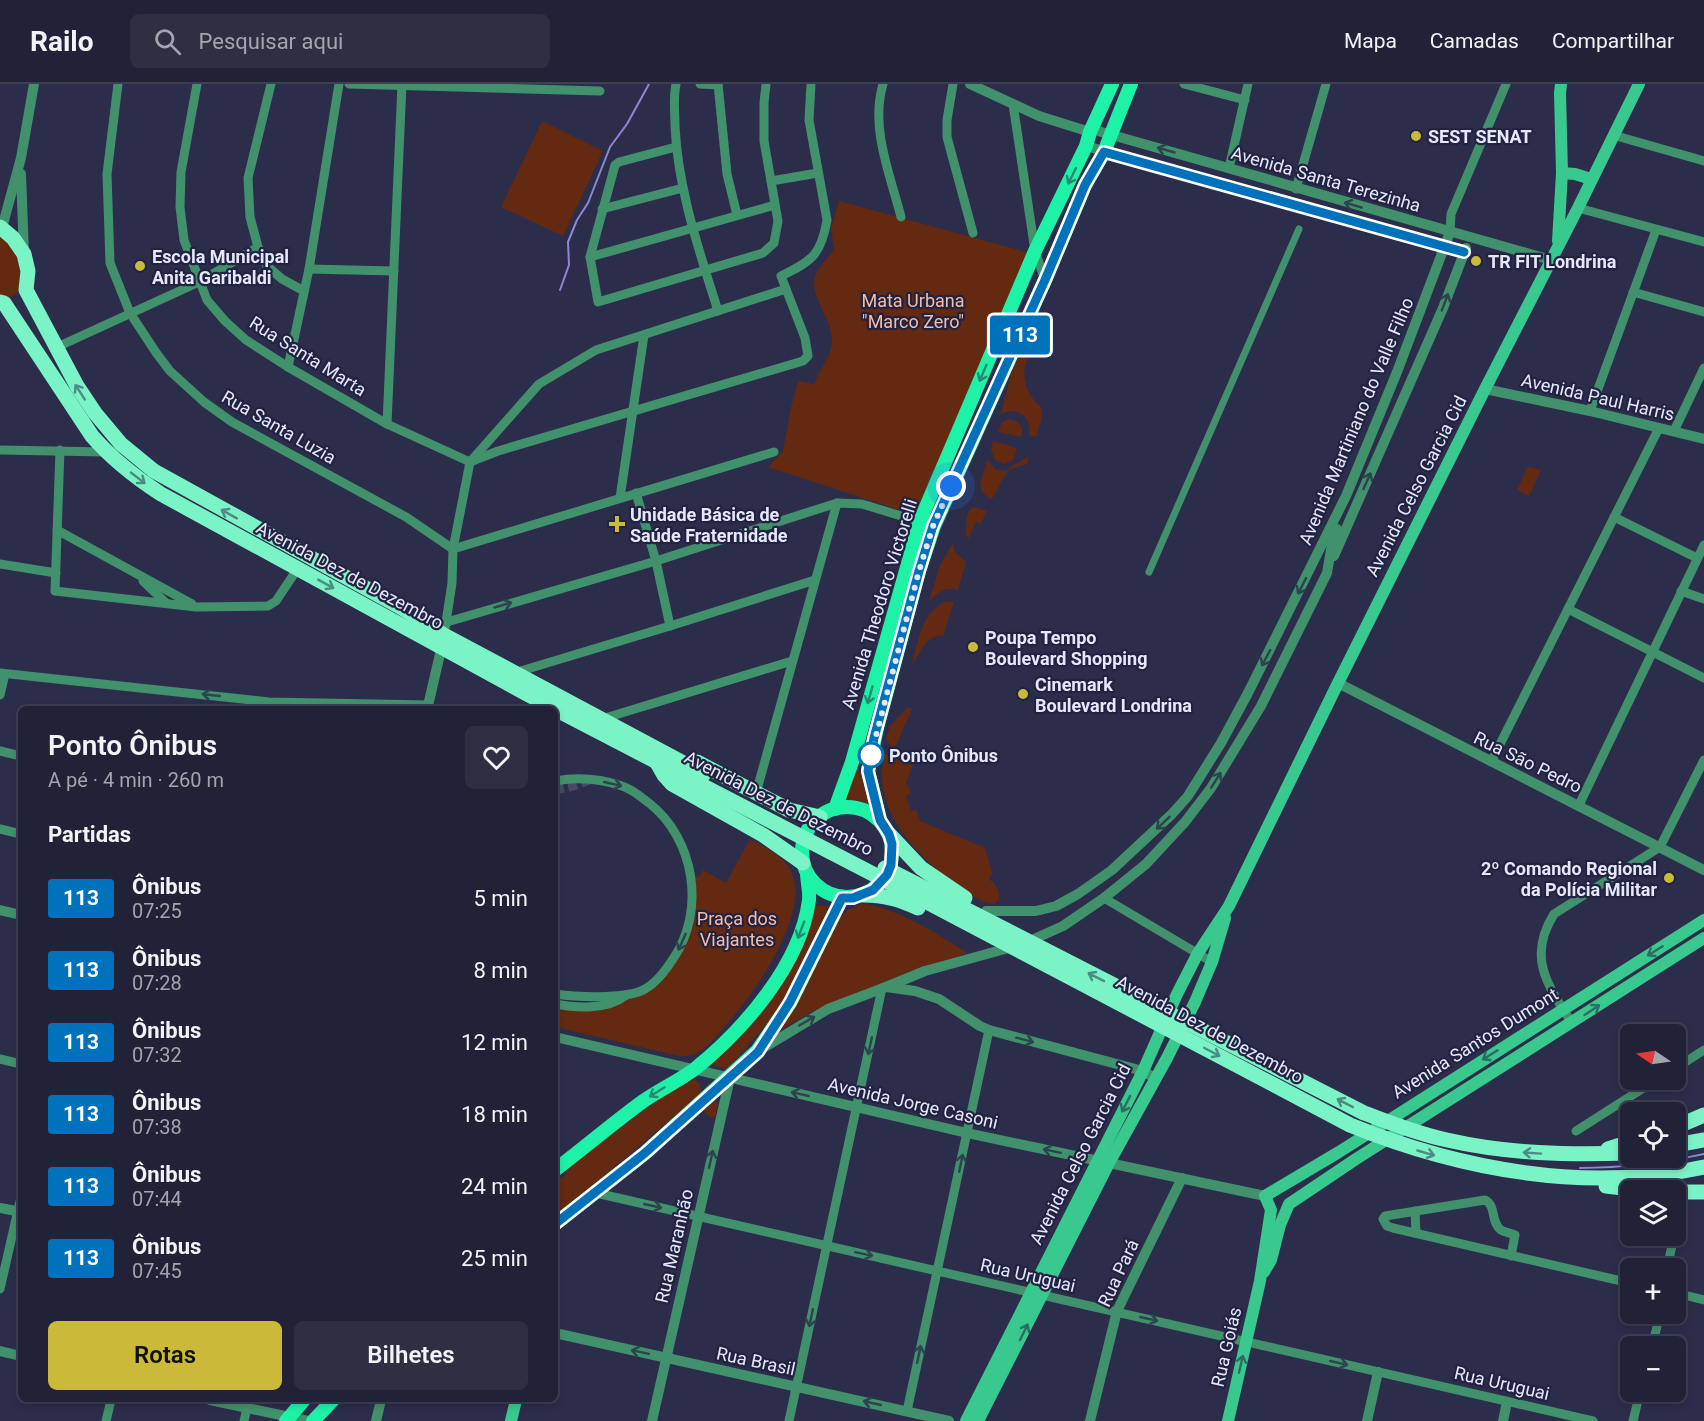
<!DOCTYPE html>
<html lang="pt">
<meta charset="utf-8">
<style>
body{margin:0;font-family:Roboto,sans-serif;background:#2d2f43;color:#f1f3f6;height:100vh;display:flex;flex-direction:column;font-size:22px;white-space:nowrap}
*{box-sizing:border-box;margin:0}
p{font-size:20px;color:#a2a4ae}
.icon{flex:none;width:33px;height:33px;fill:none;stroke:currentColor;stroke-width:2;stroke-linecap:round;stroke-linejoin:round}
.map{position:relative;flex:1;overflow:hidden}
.drawer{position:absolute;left:18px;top:622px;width:540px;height:696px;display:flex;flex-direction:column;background:#212238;border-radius:9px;box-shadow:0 3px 9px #0003,0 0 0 2px #3e3f53}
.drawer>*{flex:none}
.badge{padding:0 12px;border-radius:4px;font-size:21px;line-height:39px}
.needle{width:39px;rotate:283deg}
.tools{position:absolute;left:1620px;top:940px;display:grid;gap:12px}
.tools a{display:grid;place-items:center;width:66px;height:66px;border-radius:9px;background:#212238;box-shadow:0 3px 9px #0003,0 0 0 2px #3e3f53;font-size:30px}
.you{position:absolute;width:30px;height:30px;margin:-15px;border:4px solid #fff;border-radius:50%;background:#1a73e8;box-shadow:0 0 0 9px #1a73e833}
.map>.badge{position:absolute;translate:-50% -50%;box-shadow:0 0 0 3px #fff}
h2{padding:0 30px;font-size:22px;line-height:54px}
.round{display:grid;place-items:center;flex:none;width:63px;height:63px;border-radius:9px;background:#2d2f43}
.summary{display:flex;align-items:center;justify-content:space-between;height:102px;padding:0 30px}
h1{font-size:28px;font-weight:600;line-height:45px}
.cta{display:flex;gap:12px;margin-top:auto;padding:12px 30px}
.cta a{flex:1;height:69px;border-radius:9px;background:#cbba39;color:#111;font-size:24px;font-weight:600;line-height:69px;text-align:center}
.cta a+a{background:#2d2f43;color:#f1f3f6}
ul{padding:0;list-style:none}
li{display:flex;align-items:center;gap:18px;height:72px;padding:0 30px}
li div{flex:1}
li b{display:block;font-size:22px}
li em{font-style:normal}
li .badge{min-width:66px;font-weight:700;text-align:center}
header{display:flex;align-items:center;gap:36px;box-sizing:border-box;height:84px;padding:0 30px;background:#212238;border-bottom:2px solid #3e3f53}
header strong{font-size:28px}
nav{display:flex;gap:33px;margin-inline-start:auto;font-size:21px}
.search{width:420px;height:54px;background:#2d2f43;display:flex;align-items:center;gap:15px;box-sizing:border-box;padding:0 21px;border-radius:9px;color:#a2a4ae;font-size:22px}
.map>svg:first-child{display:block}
.green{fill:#632911}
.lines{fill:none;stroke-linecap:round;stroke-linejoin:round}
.stream{stroke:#8988d6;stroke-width:2}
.minor-tunnel{stroke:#484965;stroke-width:9;stroke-dasharray:9 4.5;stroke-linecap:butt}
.pedestrian{stroke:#41916c;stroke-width:7}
.minor{stroke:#41916c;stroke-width:9}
.tertiary{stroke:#41916c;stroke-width:10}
.secondary{stroke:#39c88e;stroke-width:12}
.primary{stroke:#1ef2a7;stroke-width:14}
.trunk{stroke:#7af4c6;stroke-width:15}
.oneway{stroke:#2b444d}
.oneway2{stroke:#208a74}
.oneway3{stroke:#4e8c83}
.oneway4{stroke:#2c6d63}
.line-casing{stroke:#fff;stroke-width:14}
.line{stroke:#0072bc;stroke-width:9}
.walk{stroke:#e5e7fb;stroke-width:6;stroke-dasharray:0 10.8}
.poi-dot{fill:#cbba39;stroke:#222340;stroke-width:2}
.stop-dot{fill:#fff;stroke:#0072bc;stroke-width:3}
.labels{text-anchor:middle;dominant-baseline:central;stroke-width:4.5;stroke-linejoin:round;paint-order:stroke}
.poi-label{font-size:18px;font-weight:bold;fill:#e5e7fb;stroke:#222340;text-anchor:start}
.street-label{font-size:18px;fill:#e5e7fb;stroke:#222340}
.park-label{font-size:18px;fill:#f6bba5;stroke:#222340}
.stop-label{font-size:18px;font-weight:bold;fill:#e5e7fb;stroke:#222340;text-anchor:start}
</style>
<header>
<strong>Railo</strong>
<div class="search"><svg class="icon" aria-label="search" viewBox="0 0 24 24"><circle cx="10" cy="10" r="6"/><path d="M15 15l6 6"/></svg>Pesquisar aqui</div>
<nav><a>Mapa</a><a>Camadas</a><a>Compartilhar</a></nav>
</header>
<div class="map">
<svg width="1704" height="1337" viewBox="0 0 1704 1337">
<rect width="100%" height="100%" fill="#2c2d4b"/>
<!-- green -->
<g class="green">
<path d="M542 37 603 67 563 152 501 123Z"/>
<path d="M839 117 1030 169 918 432 768 383 783 367 791 323 798 297 814 300C819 286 831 273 832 258 833 232 805 209 817 188 821 180 829 173 834 166L831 144Z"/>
<path d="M0 150C8 158 15 166 19 177 25 192 23 219 0 212Z"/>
<path d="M1048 255C1018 270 1017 303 1042 324L1041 337 1036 353 1029 351C1032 333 1018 322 1001 330L1011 290 1024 261Z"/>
<path d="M1010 335C1020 337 1023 343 1022 353L998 348 1002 338Z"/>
<path d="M993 357 1017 364 1013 376 1004 380 995 376 991 366Z"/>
<path d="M1029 372 1027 380 1008 386 992 415C972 407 983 392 988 376L995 385 1004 387Z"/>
<path d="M1528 382 1541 387 1529 412 1517 406Z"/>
<path d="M975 423 987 427 981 440 976 438 969 454 965 451C969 440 962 428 975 423Z"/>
<path d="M953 459 955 468 966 478 958 506C944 502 939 509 929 517L940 481Z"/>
<path d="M946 517 954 518 943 552 939 551 927 557 912 581C918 557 921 529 946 517Z"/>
<path d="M908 623 912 625 894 666 886 655 890 642Z"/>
<path d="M885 669 913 682 906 698 911 710 906 712 911 727 916 725 920 737 985 764 993 792H990V797H993L999 808V816L994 820C979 819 965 807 954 799 914 770 870 722 885 669Z"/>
<path d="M857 685 860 688 872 722 861 717 845 716Z"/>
<path d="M750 755C763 763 783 771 790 785 793 792 796 800 796 807 793 856 752 912 721 947 714 955 706 964 697 969 692 972 686 972 679 972L555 943V925L591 927 656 899 685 857 694 793 700 792 703 786 726 799Z"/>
<path d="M861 820C890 820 942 852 967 869L813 927 781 946 839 834 848 826Z"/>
<path d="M815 821 830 822 808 872 777 929 727 985 709 980 753 937Z"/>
<path d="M694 995 700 1000 701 1010 566 1124 560 1126 555 1124V1098L566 1091 569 1082 681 999Z"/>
<path d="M716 1016 718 1020 715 1033 712 1034 703 1027Z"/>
</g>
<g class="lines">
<!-- stream -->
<g class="stream">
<path d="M560 206 569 181 568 158 577 136 588 119 610 63 627 40 649 0"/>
<path d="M1580 1084C1622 1084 1663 1079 1704 1070"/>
</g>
<!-- minor-tunnel -->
<path class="minor-tunnel" d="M555 706 573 702 592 695"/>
<!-- pedestrian -->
<path class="pedestrian" d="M1149 488 1299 145"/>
<!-- minor -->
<g class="minor">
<path d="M118 0 107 90 110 179 130 229 157 270 170 287 204 318 232 338 406 433 453 465 774 368"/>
<path d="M197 0 181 88 180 123 184 156 207 216 225 237 246 256 288 283 387 340 470 378"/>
<path d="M271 0 248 94 250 133 258 163 267 182 282 195 304 207"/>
<path d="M349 0 600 7"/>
<path d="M676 0C673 14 675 28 675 42 678 106 699 166 718 227"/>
<path d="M700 0 718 1"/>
<path d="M718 0 727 90 737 131"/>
<path d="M883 0C870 44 890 90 901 133"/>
<path d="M953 0 947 36V53L973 149"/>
<path d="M1184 0 1245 16"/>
<path d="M1013 20 1035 167 1045 196"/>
<path d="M1613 51 1704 77"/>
<path d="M676 63 619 78 615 81 590 173 598 218 763 169 774 159 778 137 764 57V19L766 0"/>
<path d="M1229 84 1248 0"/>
<path d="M771 97 818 89"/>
<path d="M1296 105 1326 0"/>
<path d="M1578 124 1704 158"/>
<path d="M602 125 683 104"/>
<path d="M1450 148 1451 130 1506 0"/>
<path d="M590 173 775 121"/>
<path d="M309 185 394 187"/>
<path d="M1633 208 1704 228"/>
<path d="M55 264 199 198 258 163"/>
<path d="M288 283 309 185 339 0"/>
<path d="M1590 327 1656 146"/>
<path d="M387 340 402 0"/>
<path d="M1674 347 1704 284"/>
<path d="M0 366 106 368"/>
<path d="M60 366 55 507 196 523 268 522 276 517 298 484"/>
<path d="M470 378 498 367 803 277 808 272 805 254 781 192C812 177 821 171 827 136L809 36 811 0"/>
<path d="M636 409 656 477 670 542"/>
<path d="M620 414 644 251"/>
<path d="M1614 433 1697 474"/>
<path d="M57 446 192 520"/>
<path d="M0 480 56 489"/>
<path d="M143 497 166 519"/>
<path d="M1681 507 1704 515"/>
<path d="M1568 525 1704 594"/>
<path d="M447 538 656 477 837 419 862 420 934 442"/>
<path d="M444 551 452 499 453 465 470 378 539 300 596 266 786 205"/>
<path d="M0 589 269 618 428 621"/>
<path d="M514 589 670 542 815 496"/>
<path d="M0 611 5 590"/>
<path d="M602 635 792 577"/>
<path d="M0 667 21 672"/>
<path d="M1491 678 1659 344"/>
<path d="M555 697C577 693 601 695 622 702 632 705 641 713 649 719 695 755 706 827 673 875 665 887 655 901 641 907 622 915 576 913 555 910"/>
<path d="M756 709 837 419"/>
<path d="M1579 721 1704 461"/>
<path d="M0 745 21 750"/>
<path d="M1104 814 1212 878"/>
<path d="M555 920C576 924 607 926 625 912"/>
<path d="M1572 939C1547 901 1527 873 1554 830L1660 763 1704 676"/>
<path d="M0 975 21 980"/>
<path d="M1676 984 1704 966"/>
<path d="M1576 1047 1656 996"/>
<path d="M596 1109 1593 1337"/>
<path d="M1415 1127 1416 1149"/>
<path d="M1676 1146 1679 1128"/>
<path d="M1511 1172 1515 1151C1510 1149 1504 1148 1501 1146 1490 1138 1497 1122 1485 1116L1385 1132 1383 1135 1387 1142 1393 1144 1630 1199"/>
<path d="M1667 1185 1674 1152"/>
<path d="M0 1205 21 1113"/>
<path d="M1676 1209 1704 1216"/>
<path d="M1652 1263 1660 1230"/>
<path d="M907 1327 989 946"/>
<path d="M106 1337 111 1316"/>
<path d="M244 1337 249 1316"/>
<path d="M789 1337 882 904"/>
<path d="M1633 1337 1640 1308"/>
</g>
<!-- tertiary -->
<g class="tertiary">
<path d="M970 0 1039 32 1090 48"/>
<path d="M1091 45 1551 176"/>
<path d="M1086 62 1464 168"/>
<path d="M21 90 24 170"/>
<path d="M2 144 21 74 34 0"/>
<path d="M1485 305 1590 327 1704 355"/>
<path d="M1334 472 1443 224 1466 164"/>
<path d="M1338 599 1704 786"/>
<path d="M427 626 443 557"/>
<path d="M0 826 21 831"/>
<path d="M986 827H1036L1056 822 1078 810 1112 786 1172 730 1188 712 1221 659 1248 609 1346 412 1397 288 1450 148"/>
<path d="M886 903 925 887 1023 860 1063 842 1104 814 1146 780 1185 738 1211 704 1261 622 1327 489 1333 454 1337 445"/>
<path d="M555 953 967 1049 1265 1112"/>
<path d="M760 966 828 925 886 903 915 907 939 915 980 942 989 946 1143 987 1156 995"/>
<path d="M0 1124 21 1128"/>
<path d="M555 1249 949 1337"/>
<path d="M0 1267 21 1272"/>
<path d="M210 1316 308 1337"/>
<path d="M376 1337 381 1316"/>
<path d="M652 1337 730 994"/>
<path d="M1090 1337 1117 1227 1182 1094"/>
<path d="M1367 1337 1378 1288"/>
<path d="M1503 1337 1507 1318"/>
</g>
<!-- secondary -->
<g class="secondary">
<path d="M1562 89 1575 90 1591 95"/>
<path d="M1558 157 1562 89 1560 9 1561 0"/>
<path d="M1264 1188 1271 1176 1280 1141 1289 1120 1356 1075 1704 854"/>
<path d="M511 1337 516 1316"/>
<path d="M966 1337 1143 987 1177 910 1198 869 1229 822 1338 599 1485 305 1578 124 1639 0"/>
<path d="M978 1337 1109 1079 1167 974 1195 918 1212 878 1225 834"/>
<path d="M1228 1337 1260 1197 1271 1126 1265 1112 1339 1068 1704 836"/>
</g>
<!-- primary -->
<g class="primary">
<circle cx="847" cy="768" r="45"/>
<path d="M835 725 852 678 920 437 1035 167 1086 62 1090 48 1112 0"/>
<path d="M880 736 868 687 877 644 919 487 934 442 1045 196 1085 101 1104 68 1131 0"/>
<path d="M555 1086C584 1064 612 1040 642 1018 659 1006 679 997 696 984 744 945 801 880 809 816 810 807 807 797 807 789"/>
<path d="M555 1140 645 1069 757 967 790 919 842 814"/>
<path d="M286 1337 304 1316"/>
<path d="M313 1337 333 1316"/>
</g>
<!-- trunk -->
<g class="trunk">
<path d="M0 143 13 154 24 170 28 187 26 206 77 302 95 329 121 360 154 387 400 523 444 551 704 690"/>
<path d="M0 218 4 219 92 352C112 375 135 393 161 410L549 622 927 818 1350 1041C1461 1086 1586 1109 1704 1083"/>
<path d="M656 677 664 691 672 700 763 751 803 779"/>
<path d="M697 678 789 726 820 733"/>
<path d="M889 750 921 784 965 814"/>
<path d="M885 784 1364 1029C1391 1039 1418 1050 1447 1056 1508 1070 1569 1071 1630 1069"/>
<path d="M863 811C884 811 899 815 918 824"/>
<path d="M1676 1043 1704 1031"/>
<path d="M1676 1061 1704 1056"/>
<path d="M1608 1065 1630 1058"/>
<path d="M1606 1102 1648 1107"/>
<path d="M1676 1108H1704"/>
</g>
</g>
<!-- one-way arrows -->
<defs><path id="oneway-shaft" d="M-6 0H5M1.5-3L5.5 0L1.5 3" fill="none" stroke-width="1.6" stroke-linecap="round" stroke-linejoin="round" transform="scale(1.5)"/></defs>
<g class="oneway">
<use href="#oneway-shaft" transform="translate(1166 66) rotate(-164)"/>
<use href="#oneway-shaft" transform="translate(1353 121) rotate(-164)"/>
<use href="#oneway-shaft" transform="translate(1445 218) rotate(-69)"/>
<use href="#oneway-shaft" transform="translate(1367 397) rotate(-66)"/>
<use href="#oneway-shaft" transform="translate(1302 502) rotate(117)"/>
<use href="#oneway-shaft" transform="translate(503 521) rotate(-16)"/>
<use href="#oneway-shaft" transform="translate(1266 574) rotate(118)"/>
<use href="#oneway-shaft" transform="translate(211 611) rotate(-174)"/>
<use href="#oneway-shaft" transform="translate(1216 696) rotate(-58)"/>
<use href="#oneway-shaft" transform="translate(613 700) rotate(13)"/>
<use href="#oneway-shaft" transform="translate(1163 739) rotate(137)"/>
<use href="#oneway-shaft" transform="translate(682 858) rotate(114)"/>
<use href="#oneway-shaft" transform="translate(807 937) rotate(-30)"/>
<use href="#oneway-shaft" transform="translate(1025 956) rotate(15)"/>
<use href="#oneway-shaft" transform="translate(870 962) rotate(102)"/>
<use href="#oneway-shaft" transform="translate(800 1010) rotate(-167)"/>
<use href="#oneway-shaft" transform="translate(1052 1067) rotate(-168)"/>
<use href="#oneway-shaft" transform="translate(711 1075) rotate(-77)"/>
<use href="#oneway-shaft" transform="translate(961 1079) rotate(-78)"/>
<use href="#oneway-shaft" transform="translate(653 1122) rotate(13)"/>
<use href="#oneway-shaft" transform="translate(864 1170) rotate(12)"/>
<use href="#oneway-shaft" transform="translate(811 1234) rotate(102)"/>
<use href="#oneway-shaft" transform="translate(1149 1235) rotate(13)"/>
<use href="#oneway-shaft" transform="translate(640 1268) rotate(-168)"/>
<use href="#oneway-shaft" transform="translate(919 1270) rotate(-78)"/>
<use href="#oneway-shaft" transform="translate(1339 1279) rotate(13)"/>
<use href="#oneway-shaft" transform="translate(872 1319) rotate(-167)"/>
</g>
<g class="oneway2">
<use href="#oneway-shaft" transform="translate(1072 92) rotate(116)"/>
<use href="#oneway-shaft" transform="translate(983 289) rotate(113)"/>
<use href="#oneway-shaft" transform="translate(870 611) rotate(106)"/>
<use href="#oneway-shaft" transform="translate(801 846) rotate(111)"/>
<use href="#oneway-shaft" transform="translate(657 1008) rotate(148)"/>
</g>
<g class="oneway3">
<use href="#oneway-shaft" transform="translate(80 308) rotate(-123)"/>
<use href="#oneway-shaft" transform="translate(138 394) rotate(38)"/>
<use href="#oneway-shaft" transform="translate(229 430) rotate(-151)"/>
<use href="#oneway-shaft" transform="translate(326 500) rotate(29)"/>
<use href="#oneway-shaft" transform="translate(1096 893) rotate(-153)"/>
<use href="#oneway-shaft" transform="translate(1212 968) rotate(28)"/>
<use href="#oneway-shaft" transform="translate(1345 1019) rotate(-153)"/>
<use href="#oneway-shaft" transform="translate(1426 1069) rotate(16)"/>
<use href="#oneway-shaft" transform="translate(1532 1069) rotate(-176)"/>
</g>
<g class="oneway4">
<use href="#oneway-shaft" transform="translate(1655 867) rotate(148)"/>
<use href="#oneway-shaft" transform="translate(1592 926) rotate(-33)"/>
<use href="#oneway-shaft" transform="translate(1490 971) rotate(148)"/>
<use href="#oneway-shaft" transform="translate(1126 1020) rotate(117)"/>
<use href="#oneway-shaft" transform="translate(1024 1248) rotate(-64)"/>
<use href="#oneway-shaft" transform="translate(1241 1280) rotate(-77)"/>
</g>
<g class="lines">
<defs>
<path id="line" d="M555 1140 645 1069 758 968 790 918 842 814H853L873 806 887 791 891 781 892 760 889 750 880 736 868 687 874 654 919 487 933 442 1045 196 1085 101 1104 68 1464 168"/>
</defs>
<!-- line casing -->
<use href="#line" class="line-casing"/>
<!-- line -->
<use href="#line" class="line"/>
<!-- walk -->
<path class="walk" d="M871 671 919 487 933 442 951 402"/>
</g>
<!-- markers -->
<g class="poi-dot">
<circle cx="1416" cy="52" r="6"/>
<circle cx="1476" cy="177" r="6"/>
<circle cx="140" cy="182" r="6"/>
<path d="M614 431h6v6h6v6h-6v6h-6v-6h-6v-6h6z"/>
<circle cx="973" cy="563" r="6"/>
<circle cx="1023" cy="610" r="6"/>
<circle cx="1669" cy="794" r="6"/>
</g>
<circle class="stop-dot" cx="871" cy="671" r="12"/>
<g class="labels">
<!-- poi labels -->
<g class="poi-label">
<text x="1428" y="52">SEST SENAT</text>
<text x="152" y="172">Escola Municipal<tspan x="152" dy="21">Anita Garibaldi</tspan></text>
<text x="1488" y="177">TR FIT Londrina</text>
<text x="630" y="430">Unidade Básica de<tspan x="630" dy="21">Saúde Fraternidade</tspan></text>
<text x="985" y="553">Poupa Tempo<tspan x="985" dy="21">Boulevard Shopping</tspan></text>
<text x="1035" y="600">Cinemark<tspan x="1035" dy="21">Boulevard Londrina</tspan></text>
<text x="1657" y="784" text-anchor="end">2º Comando Regional<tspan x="1657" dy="21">da Polícia Militar</tspan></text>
</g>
<!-- street labels -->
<g class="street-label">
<text transform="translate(1326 95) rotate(16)">Avenida Santa Terezinha</text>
<text transform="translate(308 272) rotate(32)">Rua Santa Marta</text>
<text transform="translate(1598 313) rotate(13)">Avenida Paul Harris</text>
<text transform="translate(1356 337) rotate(-67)">Avenida Martiniano do Valle Filho</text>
<text transform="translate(279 343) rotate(30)">Rua Santa Luzia</text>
<text transform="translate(1416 402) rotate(-63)">Avenida Celso Garcia Cid</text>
<text transform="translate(350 491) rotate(28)">Avenida Dez de Dezembro</text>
<text transform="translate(879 520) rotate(-73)">Avenida Theodoro Victorelli</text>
<text transform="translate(1528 678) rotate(26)">Rua São Pedro</text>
<text transform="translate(779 719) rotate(27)">Avenida Dez de Dezembro</text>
<text transform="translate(1210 945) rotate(28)">Avenida Dez de Dezembro</text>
<text transform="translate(1475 959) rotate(-32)">Avenida Santos Dumont</text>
<text transform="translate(913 1019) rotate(13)">Avenida Jorge Casoni</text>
<text transform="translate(1080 1070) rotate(-63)">Avenida Celso Garcia Cid</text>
<text transform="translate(674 1162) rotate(-77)">Rua Maranhão</text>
<text transform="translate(1118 1189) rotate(-65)">Rua Pará</text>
<text transform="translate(1028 1191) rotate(13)">Rua Uruguai</text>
<text transform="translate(1226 1263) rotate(-77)">Rua Goiás</text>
<text transform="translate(756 1277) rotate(12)">Rua Brasil</text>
<text transform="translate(1502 1299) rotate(13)">Rua Uruguai</text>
</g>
<!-- park labels -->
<g class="park-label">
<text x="913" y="216">Mata Urbana<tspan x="913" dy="21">"Marco Zero"</tspan></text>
<text x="737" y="834">Praça dos<tspan x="737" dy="21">Viajantes</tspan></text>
</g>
<!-- stop labels -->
<g class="stop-label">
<text x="889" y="671">Ponto Ônibus</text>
</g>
</g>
</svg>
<div class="tools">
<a><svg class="needle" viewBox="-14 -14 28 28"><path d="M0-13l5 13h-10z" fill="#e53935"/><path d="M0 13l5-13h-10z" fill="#a2a4ae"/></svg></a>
<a><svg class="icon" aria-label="locate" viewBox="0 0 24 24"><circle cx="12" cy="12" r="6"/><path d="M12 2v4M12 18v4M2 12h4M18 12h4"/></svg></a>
<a><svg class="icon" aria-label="layers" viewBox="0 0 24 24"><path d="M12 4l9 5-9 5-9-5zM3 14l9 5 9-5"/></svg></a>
<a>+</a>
<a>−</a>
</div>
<div class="you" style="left:951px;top:402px"></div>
<b class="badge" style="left:1020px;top:251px;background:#0072bc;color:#fff">113</b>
<section class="drawer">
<div class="summary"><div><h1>Ponto Ônibus</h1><p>A pé · 4 min · 260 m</p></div><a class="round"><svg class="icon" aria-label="heart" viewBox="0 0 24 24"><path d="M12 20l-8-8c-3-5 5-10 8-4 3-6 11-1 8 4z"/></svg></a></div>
<h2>Partidas</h2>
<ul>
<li><span class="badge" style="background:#0072bc;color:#fff">113</span><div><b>Ônibus</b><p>07:25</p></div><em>5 min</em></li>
<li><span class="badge" style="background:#0072bc;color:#fff">113</span><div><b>Ônibus</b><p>07:28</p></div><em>8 min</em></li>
<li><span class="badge" style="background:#0072bc;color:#fff">113</span><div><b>Ônibus</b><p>07:32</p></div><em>12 min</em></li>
<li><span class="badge" style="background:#0072bc;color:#fff">113</span><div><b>Ônibus</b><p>07:38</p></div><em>18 min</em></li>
<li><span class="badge" style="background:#0072bc;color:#fff">113</span><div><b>Ônibus</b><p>07:44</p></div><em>24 min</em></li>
<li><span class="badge" style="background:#0072bc;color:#fff">113</span><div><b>Ônibus</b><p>07:45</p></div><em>25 min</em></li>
</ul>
<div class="cta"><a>Rotas</a><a>Bilhetes</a></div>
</section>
</div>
